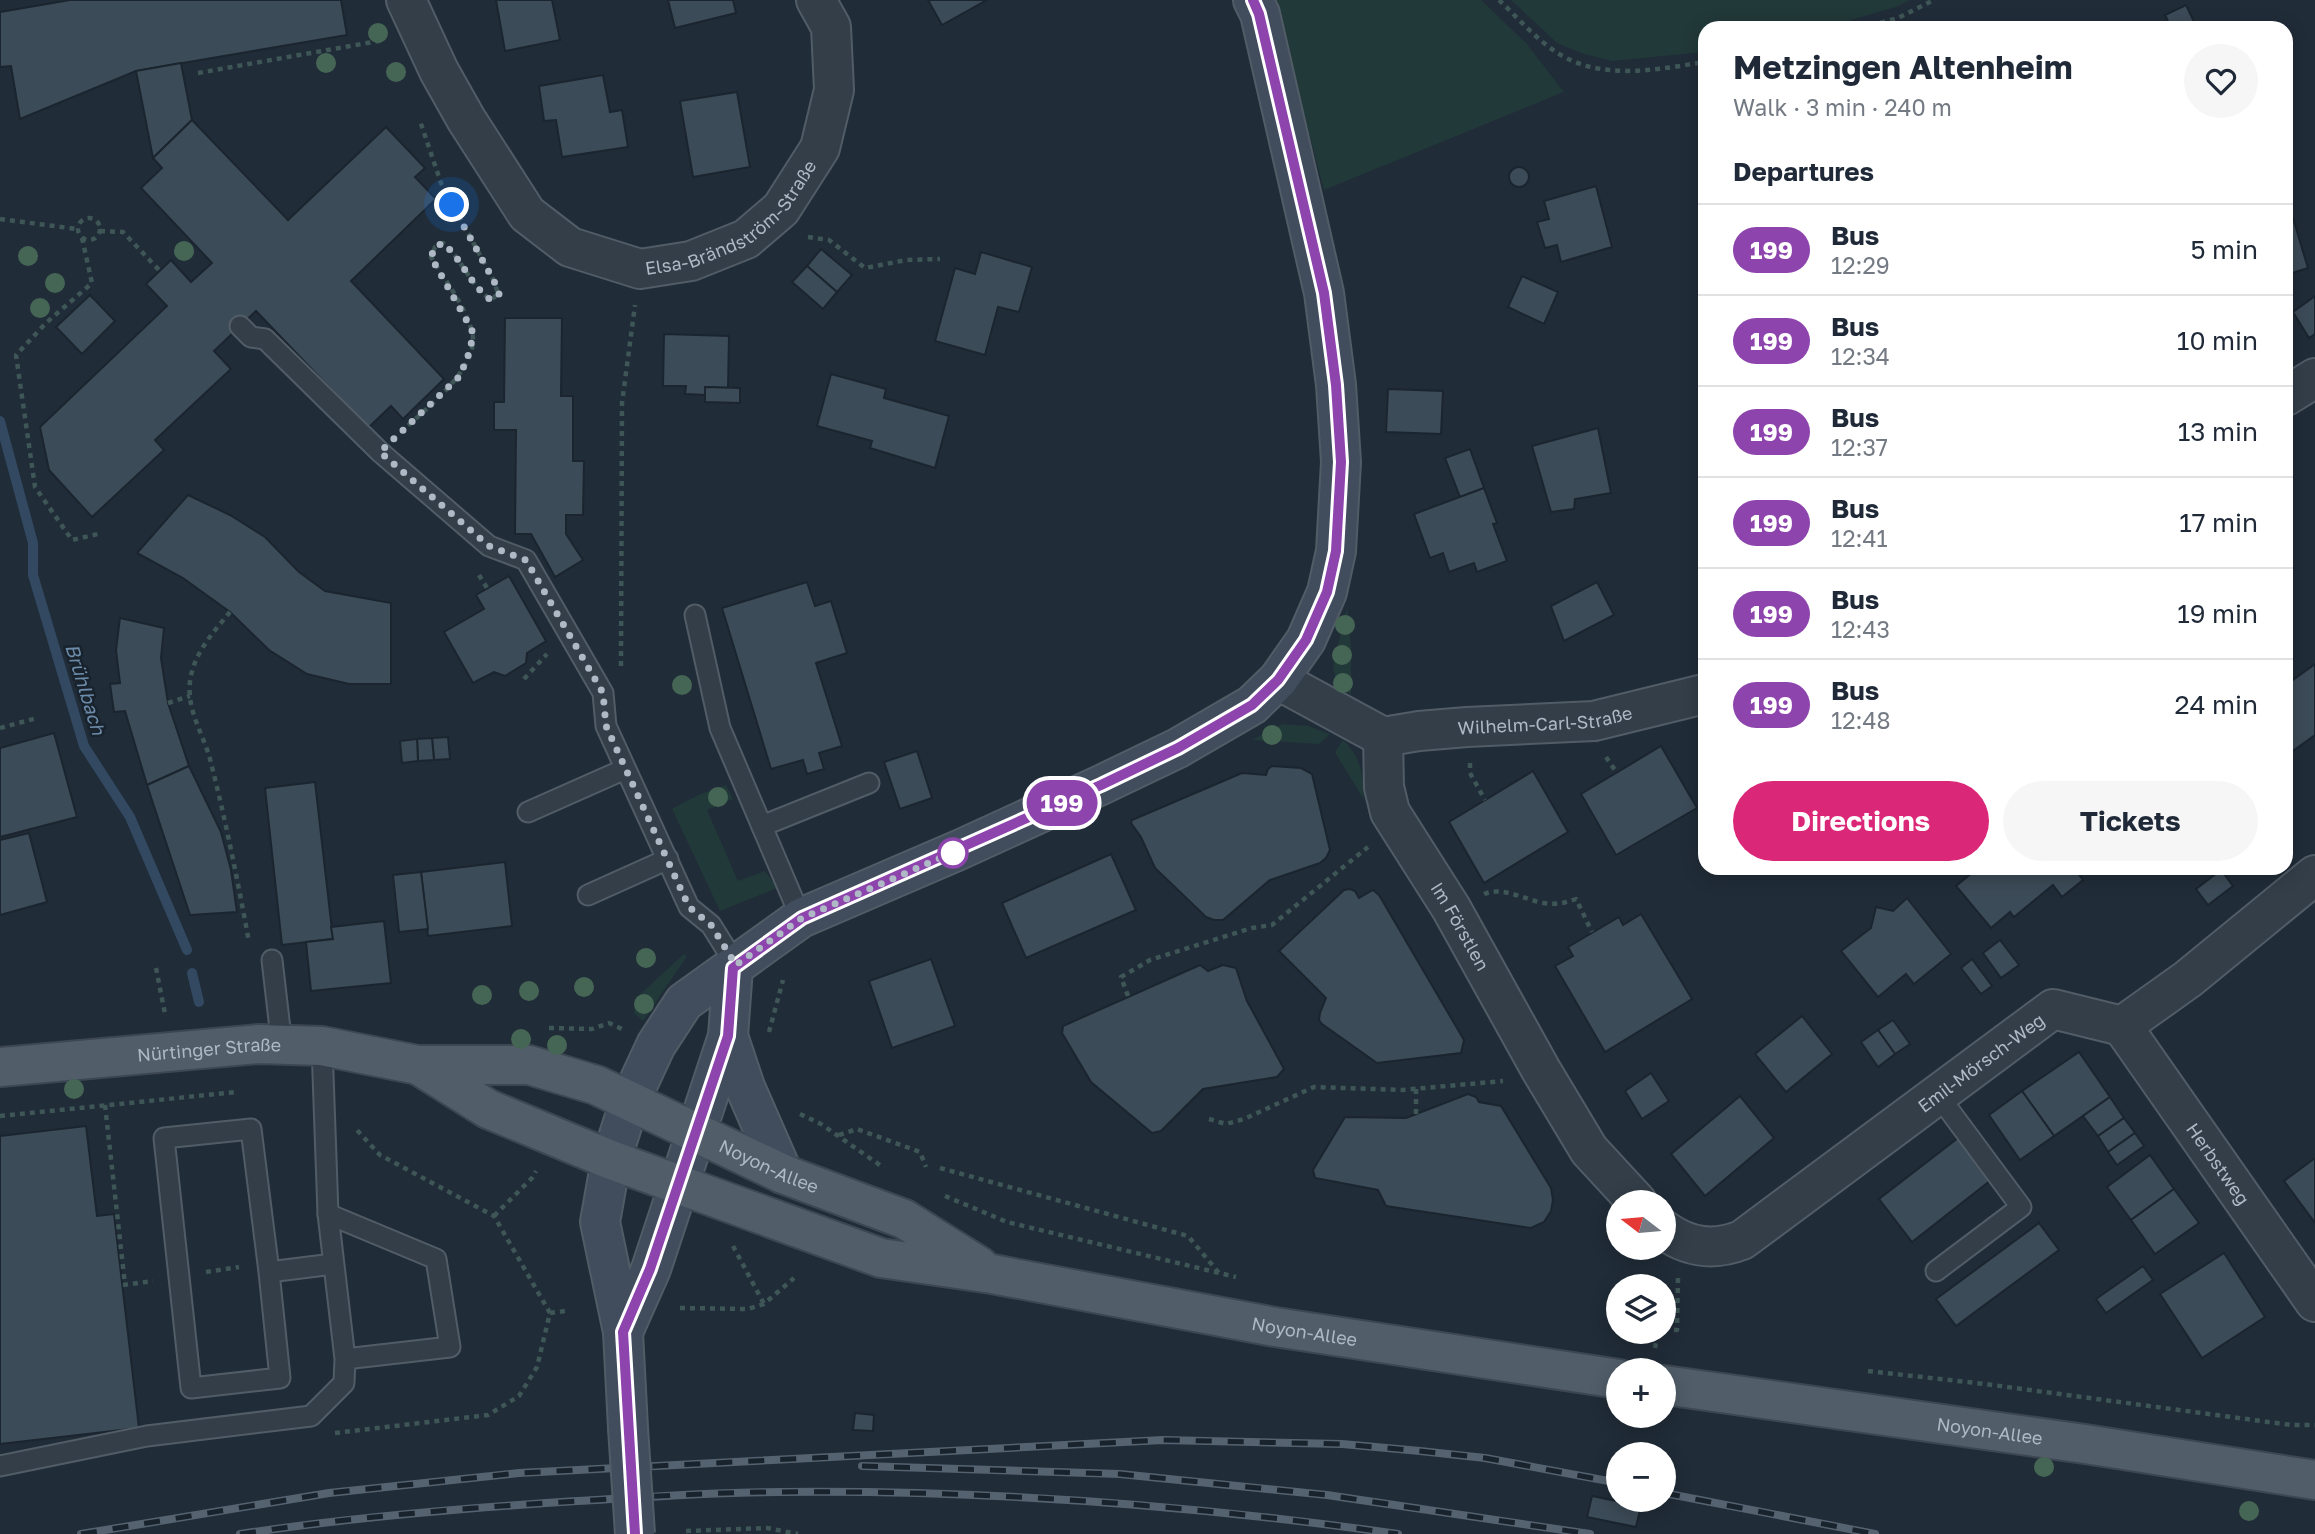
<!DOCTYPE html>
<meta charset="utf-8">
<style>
body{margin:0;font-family:"Golos Text",sans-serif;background:#f6f6f7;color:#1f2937;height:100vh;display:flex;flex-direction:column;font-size:26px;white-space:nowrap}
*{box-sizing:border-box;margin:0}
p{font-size:23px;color:#747a83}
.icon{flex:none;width:38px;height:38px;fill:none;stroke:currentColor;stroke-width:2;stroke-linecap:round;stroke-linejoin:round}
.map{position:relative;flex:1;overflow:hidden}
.side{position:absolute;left:1698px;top:21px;width:595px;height:854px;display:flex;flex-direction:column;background:#fff;border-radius:21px;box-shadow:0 4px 18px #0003}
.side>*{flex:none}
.badge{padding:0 14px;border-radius:23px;font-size:24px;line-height:46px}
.needle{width:46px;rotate:286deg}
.controls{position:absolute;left:1606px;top:1190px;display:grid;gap:14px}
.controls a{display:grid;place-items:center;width:70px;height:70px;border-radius:50%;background:#fff;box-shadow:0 4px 18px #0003;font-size:35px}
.you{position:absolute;width:35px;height:35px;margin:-18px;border:5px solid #fff;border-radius:50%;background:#1a73e8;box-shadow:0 0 0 10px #1a73e833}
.map>.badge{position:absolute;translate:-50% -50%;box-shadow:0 0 0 4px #fff}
h2{padding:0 35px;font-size:26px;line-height:63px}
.round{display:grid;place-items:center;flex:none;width:74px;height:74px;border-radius:37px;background:#f6f6f7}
.summary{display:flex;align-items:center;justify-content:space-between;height:119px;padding:0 35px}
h1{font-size:33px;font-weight:700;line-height:52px}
.cta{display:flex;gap:14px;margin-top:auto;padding:14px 35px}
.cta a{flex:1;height:80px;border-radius:42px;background:#db2777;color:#fff;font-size:28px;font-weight:700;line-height:80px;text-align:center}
.cta a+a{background:#f6f6f7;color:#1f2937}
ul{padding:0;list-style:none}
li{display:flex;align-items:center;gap:21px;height:91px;padding:0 35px;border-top:2px solid #e0e1e3}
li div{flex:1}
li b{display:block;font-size:26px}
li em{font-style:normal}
li .badge{min-width:77px;font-weight:700;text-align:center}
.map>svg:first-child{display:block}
.green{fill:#223939}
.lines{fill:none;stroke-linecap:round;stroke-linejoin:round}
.stream{stroke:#324961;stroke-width:10}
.building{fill:#3c4b58;stroke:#1b252f;stroke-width:2}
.service-casing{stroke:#515c66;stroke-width:23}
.minor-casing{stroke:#515c66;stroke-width:42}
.secondary-casing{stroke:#515c66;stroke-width:42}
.primary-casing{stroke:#3d4752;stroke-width:42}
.path{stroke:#3f5657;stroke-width:4.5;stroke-dasharray:5 5;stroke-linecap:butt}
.service{stroke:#333e49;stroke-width:19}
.minor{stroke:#333e49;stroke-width:38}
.secondary{stroke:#414d5c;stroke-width:38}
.primary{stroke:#515d69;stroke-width:38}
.rail-casing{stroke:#556270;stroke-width:8}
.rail{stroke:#19232d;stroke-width:5;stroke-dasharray:16;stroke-linecap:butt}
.secondary-bridge-casing{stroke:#515c66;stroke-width:42;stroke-linecap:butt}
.secondary-bridge{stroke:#414d5c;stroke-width:38}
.tree{fill:#466655}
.line-casing{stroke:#fff;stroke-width:16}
.line{stroke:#8e44ad;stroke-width:10}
.walk{stroke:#aeb9c5;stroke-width:7;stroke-dasharray:0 12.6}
.stop-dot{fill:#fff;stroke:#8e44ad;stroke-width:3.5}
.labels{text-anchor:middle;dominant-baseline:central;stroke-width:5;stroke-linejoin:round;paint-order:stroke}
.street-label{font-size:18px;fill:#aeb9c5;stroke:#19232d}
.water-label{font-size:19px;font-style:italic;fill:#6d8caa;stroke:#19232d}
</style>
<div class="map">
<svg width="2315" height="1534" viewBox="0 0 2315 1534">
<rect width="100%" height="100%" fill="#202c38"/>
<!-- green -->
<g class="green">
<path d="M1274 0H1481L1526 43 1564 92 1324 190Z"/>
<path d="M1511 0H1910L1896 7 1823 28H1704V52L1612 61 1581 53 1557 43Z"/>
<path d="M1347 607 1351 646V695L1336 680 1333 667Z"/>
<path d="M1282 724 1308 726 1330 734 1319 744 1252 740Z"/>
<path d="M1343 740C1362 758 1363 775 1364 800L1335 752Z"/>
<path d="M726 785 733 799 707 810 738 881 765 871 777 888 720 911 672 809 698 795Z"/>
<path d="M684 954 687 956 643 1021 634 1013 636 998Z"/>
</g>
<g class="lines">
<!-- stream -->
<g class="stream">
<path d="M0 421 33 543V575L84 746 130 817 187 950"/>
<path d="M192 973 199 1002"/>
</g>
</g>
<!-- building -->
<g class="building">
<path d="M70 0H341L347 35 136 71 20 119 11 66 0 67V12Z"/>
<path d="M496 0H552L560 40 505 51Z"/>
<path d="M668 0H733L736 13 675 28Z"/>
<path d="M928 0H987L942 25Z"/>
<path d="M2186 5 2197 28H2171L2165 15Z"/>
<path d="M181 63 192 120 153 158 136 71Z"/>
<path d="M603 75 610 112 622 110 628 147 562 157 556 120 544 121 539 86Z"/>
<path d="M737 92 750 167 693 177 680 101Z"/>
<path d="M192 120 288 220 386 127 425 168 415 177 436 199 351 281 444 379 403 419 391 406 368 428 256 311 214 351 231 369 155 440 164 450 92 517 49 470 40 427 167 306 146 284 171 260 191 282 212 263 141 188 162 168 153 158Z"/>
<circle cx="1519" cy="177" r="10"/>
<path d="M1596 186 1612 247 1561 262 1557 245 1545 248 1537 222 1549 219 1544 201Z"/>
<path d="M2289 205 2308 268 2286 275V206Z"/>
<path d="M821 249 852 275 837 292 807 266Z"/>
<path d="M981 252 1032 267 1019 312 998 307 985 355 935 341 955 268 975 274Z"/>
<path d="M807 266 837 292 823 309 792 282Z"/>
<path d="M1522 276 1558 292 1544 324 1508 307Z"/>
<path d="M90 295 115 321 82 354 56 327Z"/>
<path d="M2315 296V334L2309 338 2293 312Z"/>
<path d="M505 318H562L561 396H573V461H584L583 515H566V534L583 560 555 577 531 534H515L516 430H494V402H504Z"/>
<path d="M664 334 729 336 728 388 705 387 706 395 685 394 686 386H663Z"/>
<path d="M831 374 886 389 884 398 949 416 935 468 870 448 872 441 817 426Z"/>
<path d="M705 387 740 388V403L705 402Z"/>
<path d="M1388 389 1443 391 1441 434 1386 432Z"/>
<path d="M1598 428 1611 493 1575 499 1574 509 1551 512 1532 446Z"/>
<path d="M1470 449 1484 488 1460 497 1445 458Z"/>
<path d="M1484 488 1497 523 1493 524 1507 561 1477 572 1474 563 1449 572 1443 553 1430 558 1414 514Z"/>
<path d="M188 495 230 515 265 537 299 572 325 591 391 603V684H349L307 674 269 650 230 612 183 578 137 553Z"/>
<path d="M509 576 546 641 527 653 526 663 505 676 494 672 473 683 444 632 484 609 476 595Z"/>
<path d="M807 582 815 606 831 601 847 653 816 663 842 746 819 753 824 769 807 774 803 760 771 769 722 608Z"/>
<path d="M1597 582 1614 615 1564 641 1551 606Z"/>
<path d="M120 618 164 628 161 658 168 703 189 766 147 785 125 711 114 712 110 684 120 683 116 650Z"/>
<path d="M2315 664V735L2286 756V685Z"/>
<path d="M54 733 77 817 0 837V748Z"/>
<path d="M448 737 450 759 434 760 432 738Z"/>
<path d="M432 738 434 760 418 761 417 739Z"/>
<path d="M417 739 418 761 402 763 400 741Z"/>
<path d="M1661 746 1697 808 1616 855 1581 794Z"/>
<path d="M917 751 932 798 900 809 884 762Z"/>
<path d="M189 766 221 832 231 870 237 912 190 915 147 785Z"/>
<path d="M1272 766 1301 768 1312 774 1330 850 1326 858 1320 863 1270 880 1223 920H1214L1206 917 1155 868 1141 837 1131 823 1132 820 1242 773 1266 775 1268 769Z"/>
<path d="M1533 771 1568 832 1484 883 1449 822Z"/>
<path d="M315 782 333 939 282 945 265 788Z"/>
<path d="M29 833 47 902 0 915V840Z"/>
<path d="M1111 854 1136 910 1026 958 1002 903Z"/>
<path d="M505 862 512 926 428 936 421 872Z"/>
<path d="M1978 868H2074L2083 880 2062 897 2053 885 2014 917 2010 912 1991 928 1956 886Z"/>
<path d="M2221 870 2233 886 2208 905 2196 889Z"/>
<path d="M421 872 428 929 399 932 393 875Z"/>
<path d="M1350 889 1355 891 1359 898 1373 890 1379 895 1464 1040 1461 1053 1377 1063 1322 1024 1319 1020 1320 1013 1326 998 1279 951 1344 890Z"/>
<path d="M1907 898 1951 954 1914 984 1906 974 1878 997 1841 951 1871 928 1876 907 1893 911Z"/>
<path d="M1641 914 1692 999 1605 1052 1555 966 1573 956 1568 947 1619 917 1623 925Z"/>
<path d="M384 921 391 983 311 991 306 942 333 939 331 927Z"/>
<path d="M2000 940 2019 965 2001 978 1983 953Z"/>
<path d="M931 959 955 1026 892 1048 869 981Z"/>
<path d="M1972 959 1992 986 1981 994 1961 968Z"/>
<path d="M1200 965 1208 971 1223 965 1236 968 1247 1001 1284 1069 1277 1077 1203 1089 1161 1131 1152 1133 1091 1082 1062 1033 1063 1026Z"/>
<path d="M1802 1016 1832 1054 1786 1092 1755 1054Z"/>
<path d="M1893 1020 1910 1044 1895 1054 1878 1030Z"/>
<path d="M1878 1030 1895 1054 1878 1067 1861 1042Z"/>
<path d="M2079 1052 2110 1097 2054 1136 2022 1091Z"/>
<path d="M1651 1073 1669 1101 1642 1119 1625 1091Z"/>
<path d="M2022 1091 2054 1136 2020 1160 1989 1115Z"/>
<path d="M1468 1094 1476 1097 1479 1102 1501 1106 1551 1188 1553 1200 1551 1211 1544 1222 1531 1228 1386 1206 1378 1190 1315 1178 1313 1170 1345 1117 1406 1118Z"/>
<path d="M1740 1096 1774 1138 1705 1196 1671 1154Z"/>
<path d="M2110 1097 2124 1118 2098 1136 2083 1116Z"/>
<path d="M2124 1118 2135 1133 2108 1152 2098 1136Z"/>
<path d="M86 1126 97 1216 114 1214 139 1428 0 1444V1136Z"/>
<path d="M2135 1133 2144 1146 2117 1165 2108 1152Z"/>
<path d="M1958 1138 1991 1180 1912 1242 1879 1199Z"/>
<path d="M2150 1155 2174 1189 2131 1220 2107 1187Z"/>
<path d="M2315 1158V1223L2284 1181Z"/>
<path d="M2174 1189 2199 1223 2155 1254 2131 1220Z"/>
<path d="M2039 1223 2059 1250 1956 1326 1936 1299Z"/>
<path d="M2224 1253 2265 1317 2202 1358 2160 1294Z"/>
<path d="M2143 1266 2153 1280 2106 1313 2096 1299Z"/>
<path d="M855 1413 874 1415 873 1431 853 1430Z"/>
<path d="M1592 1496 1641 1506 1636 1527 1587 1517Z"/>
</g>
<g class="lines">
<defs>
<g id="service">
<path d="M240 326 251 337 265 339 380 452 489 546 526 560 603 693 606 726 689 907 711 925 736 965"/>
<path d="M695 615 720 728 801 918"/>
<path d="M528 812 625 769"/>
<path d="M762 826 869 783"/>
<path d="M588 895 668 859"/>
<path d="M272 960 282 1046"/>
<path d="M322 1046 328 1214"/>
<path d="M1936 1271 2021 1207 1938 1095"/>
<path d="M269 1272 280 1378 191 1388 164 1138 251 1129 269 1272 333 1264"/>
<path d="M0 1466 147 1436 311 1416 344 1383 345 1359 328 1214 436 1259 450 1347 345 1359"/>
</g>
<g id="minor">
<path id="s1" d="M406 0 439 71 466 119 527 214 570 247 640 269 691 261 746 239 781 209 820 148 834 90 831 27 816 0"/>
<path d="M2286 396 2315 378"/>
<path d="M1278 680 1383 737"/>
<path id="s2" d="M1383 737 1384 787 1390 812 1451 908 1541 1070 1589 1150 1637 1202"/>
<path id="s3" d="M1383 737 1419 731 1467 727 1594 721 1704 694"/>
<path id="s4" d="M2122 1026 2315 1302"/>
<path id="s5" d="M1664 1230C1689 1248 1714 1251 1742 1240L2053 1009 2122 1026 2188 979 2315 875"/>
</g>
<g id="secondary">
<path d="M728 1036 745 1087 783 1174"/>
<path d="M623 1332 651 1269 728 1036 733 968"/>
<path d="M628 1428 623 1332 600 1222 611 1160 630 1101 656 1045 684 1002 801 918 959 850 1101 785 1178 748 1252 705 1278 680 1306 640 1327 592 1336 551 1341 462 1336 385 1324 293 1260 14 1253 0"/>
</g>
<g id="primary">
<path id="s6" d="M418 1065 488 1109 611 1160 881 1258 992 1274 1275 1327 1619 1379"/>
<path id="s7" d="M0 1067 259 1044 322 1046 418 1065H529L596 1085 783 1174 904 1219 979 1266"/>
<path id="s8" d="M1664 1385 2085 1444 2315 1480"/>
</g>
</defs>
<!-- service casing -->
<use href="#service" class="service-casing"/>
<!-- minor casing -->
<use href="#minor" class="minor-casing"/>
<!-- secondary casing -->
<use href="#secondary" class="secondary-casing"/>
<!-- primary casing -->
<use href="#primary" class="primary-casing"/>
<!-- path -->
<g class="path">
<path d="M1499 0C1517 17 1535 38 1556 52 1599 81 1656 70 1704 62"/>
<path d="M1861 28 1898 18 1934 0"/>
<path d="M198 73 384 40"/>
<circle cx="89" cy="229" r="11"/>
<path d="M0 219 77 229"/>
<path d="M100 231 123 232 160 271"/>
<path d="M808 237 829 240 865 268 906 260 940 259"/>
<path d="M82 238 92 283 46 323 16 355 35 487 72 540 98 534"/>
<path d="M401 432C425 409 485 365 471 328 463 303 444 279 431 257L435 247 443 243C462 259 470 285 491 300L498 294 494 281 441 183 420 121"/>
<path d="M479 575 487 588"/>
<path d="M230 612C210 636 186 662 190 697 192 719 206 741 211 763 226 822 238 882 249 942"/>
<path d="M621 666 622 403 635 305"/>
<path d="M524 679 547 654"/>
<path d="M168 703 190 696"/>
<path d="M0 728 37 718"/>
<path d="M1606 757 1617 773"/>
<path d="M1470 763V773L1485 800"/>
<path d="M1484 894C1503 886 1525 900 1544 903 1556 905 1565 903 1576 899L1592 932"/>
<path d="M156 968 165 1014"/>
<path d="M1128 996 1121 977 1150 960 1252 928 1272 925 1368 847"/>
<path d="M549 1028 592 1029 609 1023 622 1029"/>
<path d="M769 1032 783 980"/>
<path d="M105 1105 125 1285"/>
<path d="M800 1114 821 1124 884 1168"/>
<path d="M1416 1114V1089"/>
<path d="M0 1116 237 1092"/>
<path d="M1209 1119 1226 1124 1244 1119 1314 1087 1402 1090 1503 1081"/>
<path d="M839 1135 857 1129 920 1152 926 1167"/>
<path d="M940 1168 1188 1236 1219 1273"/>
<path d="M945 1196 1007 1222 1236 1277"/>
<path d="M494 1216 532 1178 536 1171"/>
<path d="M733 1246 764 1304"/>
<path d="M206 1272 239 1267"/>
<path d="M123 1285 153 1281"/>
<path d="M680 1308 748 1309 764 1304 794 1278"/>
<path d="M550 1313 565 1311"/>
<path d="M1664 1329 1677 1330 1678 1278"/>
<path d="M1655 1348 1658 1332"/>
<path d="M1868 1371 1985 1384 2291 1425H2315"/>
<path d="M335 1433 488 1415 519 1396 537 1367 550 1313 494 1216 380 1155 355 1128"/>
<path d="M686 1531 767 1528 798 1534"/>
</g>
<!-- service -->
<use href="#service" class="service"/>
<!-- minor -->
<use href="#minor" class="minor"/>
<!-- secondary -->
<use href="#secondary" class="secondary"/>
<!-- primary -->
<use href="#primary" class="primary"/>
<defs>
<g id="rail">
<path d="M862 1466 1120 1474 1327 1495 1590 1534"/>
<path d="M1664 1493 1875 1534"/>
<path d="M81 1534 329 1493 519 1473 1163 1440 1342 1444 1420 1451 1485 1458 1619 1483"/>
<path d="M240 1534C352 1517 464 1508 577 1501 645 1497 713 1492 781 1492 988 1490 1194 1505 1398 1534"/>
</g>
</defs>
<!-- rail casing -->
<use href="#rail" class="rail-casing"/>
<!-- rail -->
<use href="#rail" class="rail"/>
<defs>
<path id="secondary-bridge" d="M628 1428 635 1534"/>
</defs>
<!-- secondary-bridge casing -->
<use href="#secondary-bridge" class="secondary-bridge-casing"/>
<!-- secondary-bridge -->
<use href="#secondary-bridge" class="secondary-bridge"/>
</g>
<!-- trees -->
<g class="tree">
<circle cx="378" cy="33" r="10"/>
<circle cx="326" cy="63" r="10"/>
<circle cx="396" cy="72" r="10"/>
<circle cx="184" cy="251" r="10"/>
<circle cx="28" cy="256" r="10"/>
<circle cx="55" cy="283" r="10"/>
<circle cx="40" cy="308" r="10"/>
<circle cx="1345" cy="625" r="10"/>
<circle cx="1342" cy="655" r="10"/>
<circle cx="1343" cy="683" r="10"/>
<circle cx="682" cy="685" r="10"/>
<circle cx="1272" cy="735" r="10"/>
<circle cx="718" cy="797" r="10"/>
<circle cx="646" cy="958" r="10"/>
<circle cx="584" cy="987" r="10"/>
<circle cx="529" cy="991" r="10"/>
<circle cx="482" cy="995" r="10"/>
<circle cx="644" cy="1004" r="10"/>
<circle cx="521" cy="1039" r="10"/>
<circle cx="557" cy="1045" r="10"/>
<circle cx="74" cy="1089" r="10"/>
<circle cx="2044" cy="1467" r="10"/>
<circle cx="2249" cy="1511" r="10"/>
</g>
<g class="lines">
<defs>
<path id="line" d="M635 1534 623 1332 650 1269 728 1036 733 968 802 918 1101 785 1178 748 1252 705 1278 680 1306 640 1327 592 1336 551 1341 462 1336 385 1324 293 1259 14 1253 0"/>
</defs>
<!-- line casing -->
<use href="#line" class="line-casing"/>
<!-- line -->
<use href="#line" class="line"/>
<!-- walk -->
<path class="walk" d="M452 205 494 281 499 294 491 300C470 285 462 259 443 243L435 247 431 257 472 330 471 348 460 376 380 452 489 546 526 560 603 693 606 726 689 907 711 925 736 965 802 918 959 850 953 853"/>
</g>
<!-- markers -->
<circle class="stop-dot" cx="953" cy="853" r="14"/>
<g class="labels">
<!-- street labels -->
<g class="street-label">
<text stroke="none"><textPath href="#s1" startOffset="483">Elsa-Brändström-Straße</textPath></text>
<text stroke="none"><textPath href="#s3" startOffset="163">Wilhelm-Carl-Straße</textPath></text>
<text stroke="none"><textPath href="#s2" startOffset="210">Im Förstlen</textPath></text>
<text stroke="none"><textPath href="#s7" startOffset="210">Nürtinger Straße</textPath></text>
<text stroke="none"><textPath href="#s5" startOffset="380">Emil-Mörsch-Weg</textPath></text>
<text stroke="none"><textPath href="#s4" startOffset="168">Herbstweg</textPath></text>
<text stroke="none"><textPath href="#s7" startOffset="793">Noyon-Allee</textPath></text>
<text stroke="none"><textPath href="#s6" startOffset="933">Noyon-Allee</textPath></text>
<text stroke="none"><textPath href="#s8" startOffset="329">Noyon-Allee</textPath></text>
</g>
<!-- water labels -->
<g class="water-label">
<text transform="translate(86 689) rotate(73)">Brühlbach</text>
</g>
</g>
</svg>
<div class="controls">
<a><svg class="needle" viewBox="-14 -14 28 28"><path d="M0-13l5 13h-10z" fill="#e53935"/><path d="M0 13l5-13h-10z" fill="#747a83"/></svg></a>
<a><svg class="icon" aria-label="layers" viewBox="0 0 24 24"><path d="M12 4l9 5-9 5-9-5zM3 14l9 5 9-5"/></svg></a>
<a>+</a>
<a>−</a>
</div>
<div class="you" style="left:452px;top:205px"></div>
<b class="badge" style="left:1062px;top:803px;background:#8e44ad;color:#fff">199</b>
<section class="side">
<div class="summary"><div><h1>Metzingen Altenheim</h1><p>Walk · 3 min · 240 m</p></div><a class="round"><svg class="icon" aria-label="heart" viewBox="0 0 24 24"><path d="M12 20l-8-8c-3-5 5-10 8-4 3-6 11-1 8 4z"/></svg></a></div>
<h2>Departures</h2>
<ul>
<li><span class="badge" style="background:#8e44ad;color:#fff">199</span><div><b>Bus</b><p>12:29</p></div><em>5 min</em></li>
<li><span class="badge" style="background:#8e44ad;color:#fff">199</span><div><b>Bus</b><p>12:34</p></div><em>10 min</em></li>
<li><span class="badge" style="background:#8e44ad;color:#fff">199</span><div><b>Bus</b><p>12:37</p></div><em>13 min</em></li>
<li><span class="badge" style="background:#8e44ad;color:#fff">199</span><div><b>Bus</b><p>12:41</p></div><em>17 min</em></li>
<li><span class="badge" style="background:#8e44ad;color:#fff">199</span><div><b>Bus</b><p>12:43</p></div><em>19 min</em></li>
<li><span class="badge" style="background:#8e44ad;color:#fff">199</span><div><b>Bus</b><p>12:48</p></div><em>24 min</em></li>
</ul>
<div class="cta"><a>Directions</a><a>Tickets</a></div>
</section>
</div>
